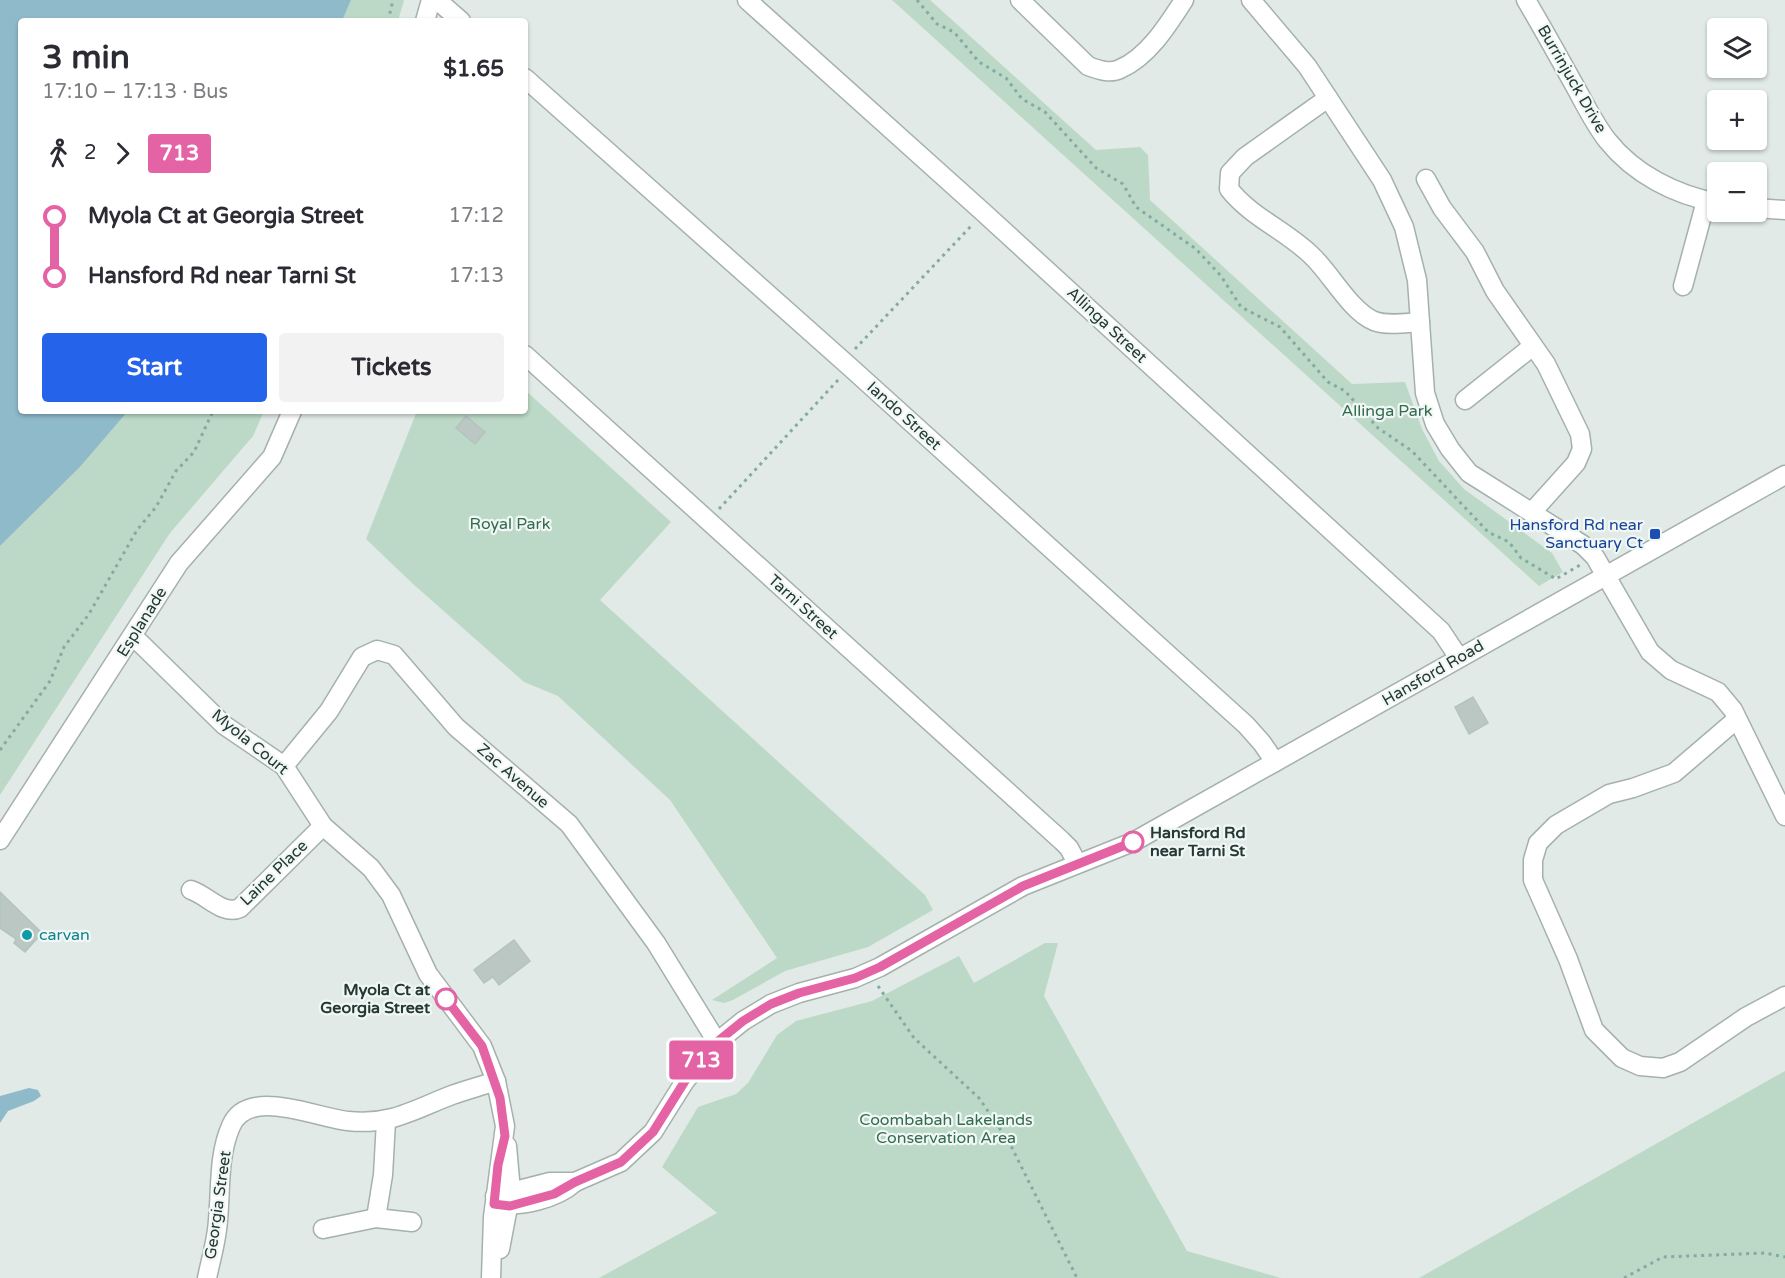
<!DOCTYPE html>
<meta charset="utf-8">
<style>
body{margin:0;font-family:"Varela Round",sans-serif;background:#f2f2f3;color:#2b2b33;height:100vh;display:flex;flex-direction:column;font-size:22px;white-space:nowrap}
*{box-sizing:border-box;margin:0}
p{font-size:20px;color:#7c7c81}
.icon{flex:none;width:33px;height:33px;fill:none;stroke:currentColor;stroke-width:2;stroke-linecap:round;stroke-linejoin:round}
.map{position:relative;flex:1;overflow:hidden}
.panel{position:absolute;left:18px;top:18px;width:510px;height:396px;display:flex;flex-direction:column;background:#fff;border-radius:6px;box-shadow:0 2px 4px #0004}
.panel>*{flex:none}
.badge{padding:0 12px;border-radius:4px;font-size:21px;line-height:39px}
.controls{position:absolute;left:1707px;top:18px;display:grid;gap:12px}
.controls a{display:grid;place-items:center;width:60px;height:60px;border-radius:6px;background:#fff;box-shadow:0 2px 4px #0004;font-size:30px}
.map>.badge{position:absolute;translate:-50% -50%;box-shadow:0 0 0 3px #fff}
.legs{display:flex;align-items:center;gap:9px;height:66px;padding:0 24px;font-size:20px}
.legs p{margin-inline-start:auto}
.head{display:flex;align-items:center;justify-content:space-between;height:102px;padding:0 24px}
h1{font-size:33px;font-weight:700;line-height:45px}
.cta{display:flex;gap:12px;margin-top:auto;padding:12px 24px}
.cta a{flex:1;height:69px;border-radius:6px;background:#2563eb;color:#fff;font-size:24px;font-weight:700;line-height:69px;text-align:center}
.cta a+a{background:#f2f2f3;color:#2b2b33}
ul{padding:0 24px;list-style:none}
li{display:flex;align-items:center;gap:21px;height:60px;font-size:22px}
li i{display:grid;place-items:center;width:9px;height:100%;margin:0 8px;background:currentColor}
li i::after{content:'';width:15px;height:15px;margin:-8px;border:4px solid;border-radius:50%;background:#fff}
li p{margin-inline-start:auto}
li:first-child i{background:linear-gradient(#0000 50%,currentColor 0)}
li:last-child i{background:linear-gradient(currentColor 50%,#0000 0)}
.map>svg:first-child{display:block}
.green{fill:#bcd9c7}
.water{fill:#8fbac9}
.building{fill:#bac7c3;stroke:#b5c3bf;stroke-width:1.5}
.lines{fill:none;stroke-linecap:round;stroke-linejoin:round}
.minor-casing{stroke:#a5b1ae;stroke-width:21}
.path{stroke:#85aaa3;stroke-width:3;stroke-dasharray:3 4.5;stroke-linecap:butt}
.minor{stroke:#fff;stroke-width:18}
.line-1-casing{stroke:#fff;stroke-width:14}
.line-1{stroke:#e463a4;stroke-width:9}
.transit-dot{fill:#1a4fb4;stroke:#f1f7f5;stroke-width:2}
.stop-1-dot{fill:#fff;stroke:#e463a4;stroke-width:3}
.culture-dot{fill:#0f9aa8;stroke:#f1f7f5;stroke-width:2}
.labels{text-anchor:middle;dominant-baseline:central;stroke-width:4.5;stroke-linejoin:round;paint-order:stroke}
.street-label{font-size:16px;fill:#243935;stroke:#f1f7f5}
.park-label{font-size:16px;fill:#326b4f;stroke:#f1f7f5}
.transit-label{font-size:16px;fill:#164399;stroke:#f1f7f5;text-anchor:end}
.stop-label{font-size:16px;font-weight:bold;fill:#243935;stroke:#f1f7f5;text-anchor:start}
.culture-label{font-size:16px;fill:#0d838f;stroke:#f1f7f5;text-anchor:start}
</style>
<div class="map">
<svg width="1785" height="1278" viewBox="0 0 1785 1278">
<rect width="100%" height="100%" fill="#e1eae7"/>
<!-- green -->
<g class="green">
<path d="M351 0H404L398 21H342Z"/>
<path d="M892 0H930L1096 150 1140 147 1148 155 1150 200 1352 384 1405 382 1422 429 1439 461 1464 489 1552 553 1563 572 1539 586Z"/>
<path d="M525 390 671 522 600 600 925 895 933 910 868 947 785 971 733 1000 724 1003 712 1000 777 958 670 800 558 696 524 682 412 583 366 539 417 411H525Z"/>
<path d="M128 411H264L253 436 170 533 0 795V546L80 467Z"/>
<path d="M1045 943H1058L1044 996 1187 1251 1281 1278H599L717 1213 662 1167 698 1107 736 1094 748 1083 777 1035 796 1021 872 1001 959 956 974 983Z"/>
<path d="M1785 1071V1278H1419Z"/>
</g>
<!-- water -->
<g class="water">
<path d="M0 0H351L342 21H21V411H128L80 467 0 546Z"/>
<path d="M29 1088 38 1090 41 1096 34 1101 8 1111 0 1123V1096Z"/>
</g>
<!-- building -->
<g class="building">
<path d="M466 416 485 432 475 444 456 428Z"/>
<path d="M1473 697 1488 723 1469 734 1455 707Z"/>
<path d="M0 892 42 933 25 952 14 943 16 939 0 928Z"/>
<path d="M514 940 530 961 499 985 493 977 484 983 474 970Z"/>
</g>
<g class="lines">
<defs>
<g id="minor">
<path d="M437 0 461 21"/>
<path d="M747 0 983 212 1441 631 1459 658"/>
<path d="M1020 0 1088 66C1099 70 1110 74 1120 69 1148 57 1168 25 1184 0"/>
<path d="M1251 0 1307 66 1382 180 1404 227 1417 280 1425 393 1435 424 1450 449 1469 473 1583 545 1595 557 1650 652 1671 670 1718 692 1733 710 1785 816"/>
<path d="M1526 0C1542 27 1557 54 1572 81 1583 100 1593 122 1607 140 1634 174 1675 195 1718 203"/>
<path d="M425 21 431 0"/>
<path d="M525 78 850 367 1246 725 1262 743 1275 762"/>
<path d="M1328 98 1245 157 1230 173 1229 189C1251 217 1285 230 1311 255 1330 272 1350 311 1374 321 1388 326 1405 323 1420 322"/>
<path d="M1426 179 1442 208 1475 252 1495 291 1546 364 1580 434 1582 449 1576 463 1532 512"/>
<path d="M1756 208 1785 210"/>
<path d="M1683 286 1706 201"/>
<path d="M525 355 1062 841 1069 848 1077 863"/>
<path d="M1465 400 1533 346"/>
<path d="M133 636 224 725 284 766 323 826 371 868 391 895 428 974 482 1046 496 1081 505 1126 493 1217 491 1278"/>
<path d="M1737 719 1674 773 1633 788 1609 794 1556 825 1538 843 1533 860V880L1568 959 1594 1030 1622 1058 1640 1066 1663 1068 1680 1062 1746 1017 1785 996"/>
<path d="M284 766 329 711 362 657 377 650 394 655 456 727 569 824 656 943 717 1042"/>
<path d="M0 840 179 563 272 457 292 411"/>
<path d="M191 890C207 895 223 916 240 908L323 826"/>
<path d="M495 1196 550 1182H575L621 1162 653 1132 685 1081 717 1042 743 1021 771 1004 799 993 855 978 880 967 1023 886 1133 842 1785 475"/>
<path d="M498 1204C521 1207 556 1199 574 1183"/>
<path d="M376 1218 383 1175 386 1121"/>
<path d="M323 1229 376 1218 412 1222"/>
<path d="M500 1249 511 1191 507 1146"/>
<path d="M207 1278C211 1259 217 1239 218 1220 221 1189 218 1155 231 1126 248 1086 316 1118 348 1121 390 1126 415 1109 452 1095 466 1090 481 1086 496 1081"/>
</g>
</defs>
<!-- minor casing -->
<use href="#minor" class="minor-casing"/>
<!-- path -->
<g class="path">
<path d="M917 0 937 24 954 32 979 62 1006 78 1022 99 1045 112 1096 168 1123 184 1136 207 1196 249 1221 276 1241 307 1280 327 1328 382 1345 391 1378 428 1412 451 1488 532 1509 542 1521 558 1556 579 1580 565"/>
<path d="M388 21 393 0"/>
<path d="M855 349 972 225"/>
<path d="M719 509 839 379"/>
<path d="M0 750 50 681 64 647 89 614 137 530 156 507 176 471 194 452 213 411"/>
<path d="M878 986 914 1038 979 1098 1009 1142 1077 1278"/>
<path d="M1624 1278 1663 1257 1765 1253 1785 1257"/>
</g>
<!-- minor -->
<use href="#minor" class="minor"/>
</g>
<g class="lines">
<defs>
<path id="line-1" d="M446 999 482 1046 500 1098 505 1136 498 1165 494 1204 510 1206 554 1194 575 1182 621 1162 653 1132 685 1081 717 1042 743 1021 771 1004 799 993 855 978 880 967 1023 886 1133 842"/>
</defs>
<!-- line-1 casing -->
<use href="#line-1" class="line-1-casing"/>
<!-- line-1 -->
<use href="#line-1" class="line-1"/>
</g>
<!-- markers -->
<rect class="transit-dot" x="1649" y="528" width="12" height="12" rx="3"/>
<g class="stop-1-dot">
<circle cx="1133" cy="842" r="10"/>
<circle cx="446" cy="999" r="10"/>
</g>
<circle class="culture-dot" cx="27" cy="935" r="6"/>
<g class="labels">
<!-- street labels -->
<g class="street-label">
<text transform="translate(1572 79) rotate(60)">Burrinjuck Drive</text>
<text transform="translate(1107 325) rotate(43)">Allinga Street</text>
<text transform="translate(904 416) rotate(42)">Iando Street</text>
<text transform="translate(803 607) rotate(42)">Tarni Street</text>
<text transform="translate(142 622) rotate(-58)">Esplanade</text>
<text transform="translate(1433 673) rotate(-30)">Hansford Road</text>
<text transform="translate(250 742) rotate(39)">Myola Court</text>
<text transform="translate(513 776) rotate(41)">Zac Avenue</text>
<text transform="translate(274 873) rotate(-44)">Laine Place</text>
<text transform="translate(218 1205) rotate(-82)">Georgia Street</text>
</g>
<!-- park labels -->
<g class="park-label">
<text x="1387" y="411">Allinga Park</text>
<text x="510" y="524">Royal Park</text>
<text x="946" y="1120">Coombabah Lakelands<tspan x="946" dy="18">Conservation Area</tspan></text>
</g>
<!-- transit labels -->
<g class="transit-label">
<text x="1643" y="525">Hansford Rd near<tspan x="1643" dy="18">Sanctuary Ct</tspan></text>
</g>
<!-- stop labels -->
<g class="stop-label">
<text x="1150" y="833">Hansford Rd<tspan x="1150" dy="18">near Tarni St</tspan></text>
<text x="430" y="990" text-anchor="end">Myola Ct at<tspan x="430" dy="18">Georgia Street</tspan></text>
</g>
<!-- culture labels -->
<g class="culture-label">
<text x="39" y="935">carvan</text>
</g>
</g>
</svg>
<div class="controls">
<a><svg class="icon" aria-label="layers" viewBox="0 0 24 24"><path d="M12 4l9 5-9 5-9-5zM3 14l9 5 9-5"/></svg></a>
<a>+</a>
<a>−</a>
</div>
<b class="badge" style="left:701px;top:1060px;background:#e463a4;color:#fff">713</b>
<section class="panel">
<div class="head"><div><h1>3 min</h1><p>17:10 – 17:13 · Bus</p></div><b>$1.65</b></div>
<div class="legs"><svg class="icon" aria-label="walk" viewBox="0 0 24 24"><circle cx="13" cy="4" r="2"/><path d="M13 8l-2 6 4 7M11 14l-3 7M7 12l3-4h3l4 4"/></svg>2<svg class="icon" aria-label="forward" viewBox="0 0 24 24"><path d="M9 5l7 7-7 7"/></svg><b class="badge" style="background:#e463a4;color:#fff">713</b></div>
<ul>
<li><i style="color:#e463a4"></i><b>Myola Ct at Georgia Street</b><p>17:12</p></li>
<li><i style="color:#e463a4"></i><b>Hansford Rd near Tarni St</b><p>17:13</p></li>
</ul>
<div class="cta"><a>Start</a><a>Tickets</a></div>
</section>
</div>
